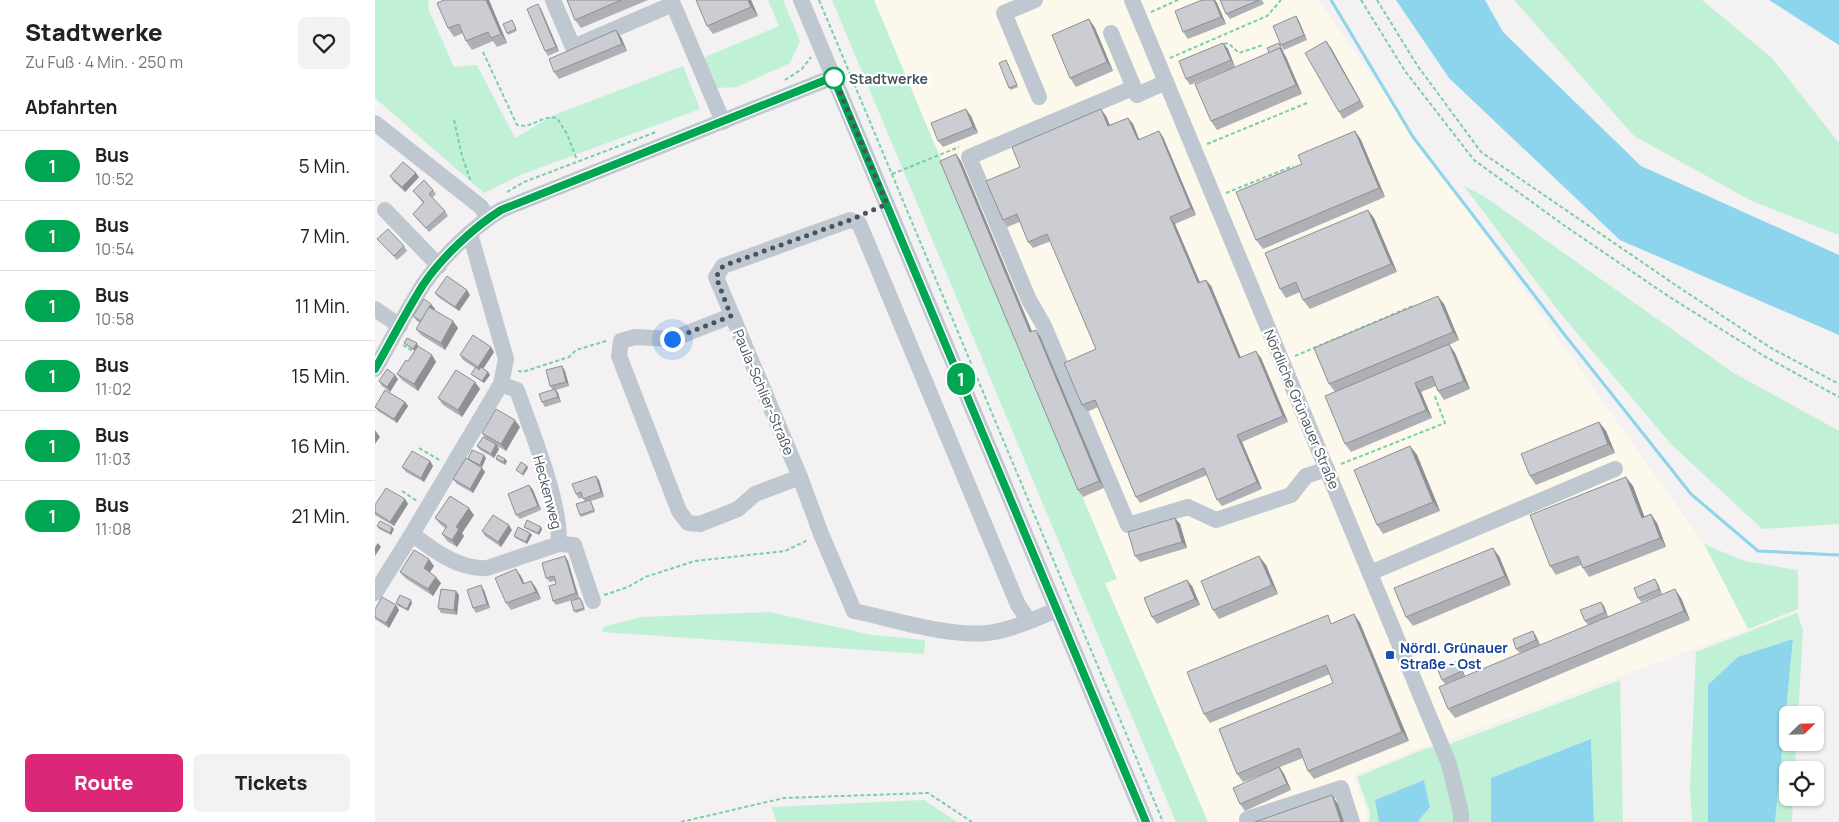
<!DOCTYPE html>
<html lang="de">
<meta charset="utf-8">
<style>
body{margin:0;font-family:Manrope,sans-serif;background:#f2f2f2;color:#222;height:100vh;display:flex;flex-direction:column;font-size:19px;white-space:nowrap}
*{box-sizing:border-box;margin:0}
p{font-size:16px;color:#767676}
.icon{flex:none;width:28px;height:28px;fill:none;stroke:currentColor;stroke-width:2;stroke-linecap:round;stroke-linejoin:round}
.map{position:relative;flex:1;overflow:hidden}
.sheet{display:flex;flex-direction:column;background:#fff;width:375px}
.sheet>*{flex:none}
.badge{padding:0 10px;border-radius:16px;font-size:18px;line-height:32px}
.needle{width:32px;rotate:67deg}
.controls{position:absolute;left:1404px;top:706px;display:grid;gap:10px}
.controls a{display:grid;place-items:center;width:45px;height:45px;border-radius:8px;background:#fff;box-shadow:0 1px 4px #0004;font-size:25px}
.you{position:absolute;width:25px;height:25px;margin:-12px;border:4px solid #fff;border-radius:50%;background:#1a73e8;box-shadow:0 0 0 8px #1a73e833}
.map>.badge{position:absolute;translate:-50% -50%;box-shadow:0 0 0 2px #fff}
h2{padding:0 25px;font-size:19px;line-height:45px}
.round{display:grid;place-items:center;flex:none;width:52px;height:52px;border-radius:8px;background:#f2f2f2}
.headline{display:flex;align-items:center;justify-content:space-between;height:85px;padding:0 25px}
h1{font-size:24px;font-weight:800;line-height:38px}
.action{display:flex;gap:10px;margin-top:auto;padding:10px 25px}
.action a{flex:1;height:58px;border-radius:8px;background:#db2777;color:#fff;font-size:20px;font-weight:800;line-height:58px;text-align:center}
.action a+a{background:#f2f2f2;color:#222}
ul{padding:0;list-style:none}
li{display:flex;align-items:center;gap:15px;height:70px;padding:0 25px;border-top:1px solid #e0e0e0}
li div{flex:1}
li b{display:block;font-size:19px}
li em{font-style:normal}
li .badge{min-width:55px;font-weight:700;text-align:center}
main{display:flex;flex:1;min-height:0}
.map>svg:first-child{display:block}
.commercial{fill:#fcf9ec}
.green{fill:#c0f0d5}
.water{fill:#8dd4ed}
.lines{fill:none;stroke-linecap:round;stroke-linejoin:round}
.stream{stroke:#8dd4ed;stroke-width:3}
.path{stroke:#78cfa8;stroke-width:2;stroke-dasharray:4 2.5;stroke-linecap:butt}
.minor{stroke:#bfc7d0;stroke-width:16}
.wall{fill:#afb0b5}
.shaded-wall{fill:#8e9094}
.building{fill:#cbcdd3;stroke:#8e9094}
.line-casing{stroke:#fff;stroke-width:11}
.line{stroke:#00a651;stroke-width:8}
.walk{stroke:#48535f;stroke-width:5;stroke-dasharray:0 9}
.stop-dot{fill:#fff;stroke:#00a651;stroke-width:2.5}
.transit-dot{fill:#1a4fb4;stroke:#fff;stroke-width:2}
.labels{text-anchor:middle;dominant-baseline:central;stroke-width:4.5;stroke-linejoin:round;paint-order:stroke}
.stop-label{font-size:14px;font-weight:bold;fill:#48535f;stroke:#fff;text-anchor:start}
.street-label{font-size:14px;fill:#48535f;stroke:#fff}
.transit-label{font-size:14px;font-weight:bold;fill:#164399;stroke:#fff;text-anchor:start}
</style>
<main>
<section class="sheet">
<div class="headline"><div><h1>Stadtwerke</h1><p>Zu Fuß · 4 Min. · 250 m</p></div><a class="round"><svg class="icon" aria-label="heart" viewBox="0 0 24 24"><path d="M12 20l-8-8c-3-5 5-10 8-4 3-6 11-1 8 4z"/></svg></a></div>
<h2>Abfahrten</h2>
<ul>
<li><span class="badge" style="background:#00a651;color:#fff">1</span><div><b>Bus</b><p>10:52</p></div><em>5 Min.</em></li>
<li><span class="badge" style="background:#00a651;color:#fff">1</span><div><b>Bus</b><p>10:54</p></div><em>7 Min.</em></li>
<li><span class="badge" style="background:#00a651;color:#fff">1</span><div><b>Bus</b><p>10:58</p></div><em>11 Min.</em></li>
<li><span class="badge" style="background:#00a651;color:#fff">1</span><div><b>Bus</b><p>11:02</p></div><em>15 Min.</em></li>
<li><span class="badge" style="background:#00a651;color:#fff">1</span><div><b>Bus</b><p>11:03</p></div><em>16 Min.</em></li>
<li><span class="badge" style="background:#00a651;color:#fff">1</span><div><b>Bus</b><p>11:08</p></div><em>21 Min.</em></li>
</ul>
<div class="action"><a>Route</a><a>Tickets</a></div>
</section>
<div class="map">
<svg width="1464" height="822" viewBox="0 0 1464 822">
<rect width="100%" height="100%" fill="#f3f1f1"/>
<!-- commercial -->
<path class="commercial" d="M498 0H943L1329 544 1373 629 1073 740 1049 746 978 776 992 813 991 822H833L730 583 742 579Z"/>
<!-- green -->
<g class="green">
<path d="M0 0H54L53 8 79 67 102 65 140 138 179 115 308 66 325 109 145 175 109 193 0 98Z"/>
<path d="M393 0H408L425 41 415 63 362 87 342 88 328 58 404 26Z"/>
<path d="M457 0H499L742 579 730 583 833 822H801Z"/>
<path d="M1139 0H1327L1397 58 1464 143V235L1377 201 1259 136Z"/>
<path d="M1089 186 1110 197 1357 372 1464 431V524L1387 529 1296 444 1185 313Z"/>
<path d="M1329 544 1369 561 1423 570V609L1373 629Z"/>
<path d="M394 612 497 635 550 640 549 654 226 632 230 626 267 617Z"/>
<path d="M1422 613 1428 630 1423 715H1412V742L1421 743 1420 770H1412V798H1418L1417 822H1400L1418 640 1333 685V822H1317L1315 788 1321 652Z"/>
<path d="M1245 680 1248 822H1219L1216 739 1116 778V822H1044V820L1055 807 1049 780 1000 800 1004 822H994L995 812 982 777 1049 749 1075 744Z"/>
<path d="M549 800 582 822H402L396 807Z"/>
</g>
<!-- water -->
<g class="water">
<path d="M1021 0H1110L1128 32 1266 166 1464 255V335L1245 240 1074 78Z"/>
<path d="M1394 0H1464V45Z"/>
<path d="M1418 639 1400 822H1333V685L1363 657Z"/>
<path d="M1216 739 1219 822H1116V778Z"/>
<path d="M1049 780 1055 807 1044 820V822H1004L1000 800Z"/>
</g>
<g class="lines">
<!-- stream -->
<path class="stream" d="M956 0 1038 137 1189 334 1316 494 1383 551 1464 555"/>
<!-- path -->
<g class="path">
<path d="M444 0 788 822"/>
<path d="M986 0 1030 71 1099 160 1190 226 1293 296 1389 356 1464 397"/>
<path d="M1002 0 1042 65 1106 152 1302 286 1396 348 1464 384"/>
<path d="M776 12 803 0"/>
<path d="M849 44 853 43 864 53 888 45"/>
<path d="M108 52 142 125C159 129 164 115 182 118L192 134 202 160"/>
<path d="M795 58 892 16 906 0"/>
<path d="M410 80 427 69 436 57"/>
<path d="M79 120 87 156 96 182"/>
<path d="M832 144 932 103"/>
<path d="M517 174 584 147"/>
<path d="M132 192 149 182 281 132"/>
<path d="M851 193 918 166"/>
<path d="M28 345 41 353"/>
<path d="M920 356 1040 305"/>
<path d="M143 371 148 372 194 357 201 350 231 341"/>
<path d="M44 448 66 461"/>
<path d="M966 464 1070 423 1059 394"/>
<path d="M27 491 42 501"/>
<path d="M229 595 253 587 270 577 320 561 410 551 433 540"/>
<path d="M306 822 409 798 553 793 597 822"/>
</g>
<!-- minor -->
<g class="minor">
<path d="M178 0 198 47 298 4 348 122"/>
<path d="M426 0 771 822"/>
<path d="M660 0 629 13 664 97"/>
<path d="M757 0 1074 764 1086 813V822"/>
<path d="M736 33 762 95 791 82"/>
<path d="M758 88 594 157 654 300 669 326 753 525 813 507 841 520 916 495 931 476 952 469"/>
<path d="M0 123 106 207 113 218"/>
<path d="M10 210 64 266"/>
<path d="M95 234 131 359 126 384 142 390C157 434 185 498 184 544L112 568C84 570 58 550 37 534L126 384"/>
<path d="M0 309 25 326"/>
<path d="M356 316 297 339 260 337 246 341 244 356 304 511 313 523 325 524 363 509 380 494 425 477"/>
<path d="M0 369C16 341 31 312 48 285 66 258 99 226 126 210L458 77"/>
<path d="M184 544 199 545 218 601"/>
<path d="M995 573 1240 469"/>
<path d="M0 593 37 534"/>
<path d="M654 621 643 605 484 223 475 220 348 266 341 277 425 477 446 534 479 611C518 619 573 637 612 633 637 630 659 619 682 610"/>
<path d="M872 819 966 788 977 822"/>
</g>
</g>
<!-- wall -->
<g class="wall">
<path d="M114 0 132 43 122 47 118 41 97 50 91 41 88 33 79 37 73 28Z"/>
<path d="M192 0H273L206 28 200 20Z"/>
<path d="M376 0 383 16 338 34 332 26Z"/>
<path d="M827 0H840L842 3 851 24 813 39 808 32Z"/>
<path d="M845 0H887L889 4 855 19 851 14Z"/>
<path d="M166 9 184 51 173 56 170 51Z"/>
<path d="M921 16 924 21 932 40 909 50 906 45Z"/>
<path d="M714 19 720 28 738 71 701 87 695 78Z"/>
<path d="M137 20 142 31 133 35 132 33Z"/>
<path d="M246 37 252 51 184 79 179 72Z"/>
<path d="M951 41 956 48 989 107 968 119 964 112Z"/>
<path d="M848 43 853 49 860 67 815 85 811 79Z"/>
<path d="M904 43 911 57 927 94 842 130 836 121Z"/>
<path d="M631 60 643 87 636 90 634 88Z"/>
<path d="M596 116 603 133 568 147 563 141Z"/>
<path d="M731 116 735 125 753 118 758 124 764 139 788 137 821 215 800 224 825 282 831 280 836 286 866 358H886L913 422 867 442 887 489 847 506 842 500 832 475 765 503 761 497 723 407 712 412 707 405 721 349 676 241 658 248 653 242 645 222 632 227 628 220 645 167Z"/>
<path d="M980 131 986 140 1010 197 888 249 881 240 927 164Z"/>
<path d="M586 161 657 331 665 336 729 488 708 497 703 490Z"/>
<path d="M15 176 44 177 30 192 18 181Z"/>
<path d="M58 190 61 194 57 198 70 211 73 216 54 232 41 218 38 214 48 203 38 191Z"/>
<path d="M999 218 1022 272 935 309 928 300 925 292 911 298 905 289Z"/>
<path d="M2 239 29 246 32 251 22 260 6 243Z"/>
<path d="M60 293 95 295 84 311 63 297Z"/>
<path d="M56 304 60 309 59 310 83 328 70 350 46 335 41 329 45 323 42 321 38 316Z"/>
<path d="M1069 304 1084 340 1074 345 1080 353 1095 389 1069 400 1063 391 1061 386 1046 392 1057 418 976 452 970 444 960 392 954 384Z"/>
<path d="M29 343H42L43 346V347L57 355 61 362 43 391 27 380 22 374 33 361 40 351 31 345Z"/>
<path d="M119 352 108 369 113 372 115 375 109 383 98 376 96 374 100 368 88 360 85 355Z"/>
<path d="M187 366 190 371 194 386 181 390 183 393 186 402 170 407 167 402 178 390 175 386Z"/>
<path d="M23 379 15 392 7 386 4 381Z"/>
<path d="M100 382 105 389 87 417 68 405 63 398Z"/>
<path d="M30 402 33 406 22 423 3 411 0 407Z"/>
<path d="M1224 422 1231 431 1240 453 1161 485 1155 476Z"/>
<path d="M145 427 131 451 122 446 124 449 119 458 105 450 102 446 110 438 107 433Z"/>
<path d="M1035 446 1042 455 1065 511 1008 534 1002 525Z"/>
<path d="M111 458 107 467 110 472 98 493 82 484 78 479 93 459Z"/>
<path d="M121 459 132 461 130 465 123 461Z"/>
<path d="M55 461 58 466 49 482 31 472 27 467Z"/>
<path d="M224 480 229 497 216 501 220 512 206 517 205 515 210 502 208 497 204 499 201 494Z"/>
<path d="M154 485 158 490 166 510 145 519 141 515Z"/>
<path d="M1258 486 1269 517 1282 523 1291 547 1214 577 1206 565 1181 575 1175 566Z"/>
<path d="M30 499 33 504 19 526 0 515V505Z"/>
<path d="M99 515 87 533 89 536 82 547 72 541 67 534 71 529 65 524 60 518Z"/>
<path d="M800 518 805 524 812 548 765 562 760 556Z"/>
<path d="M2 526 17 527 19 529 16 535 4 529Z"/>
<path d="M149 527H166L167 529 164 535 151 529Z"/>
<path d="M137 530 126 547 110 536 107 531Z"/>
<path d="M155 533 157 535 152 544 140 538 139 536Z"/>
<path d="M190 556 193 561 204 598 181 605 178 601 181 584 180 581 175 582 171 578Z"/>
<path d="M1124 556 1136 585 1038 626 1031 617Z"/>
<path d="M891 565 903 594 844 619 838 610Z"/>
<path d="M59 566 55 572 66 583 58 596 30 578 25 572Z"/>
<path d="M146 576 149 584 156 581 161 588 166 599 136 610 131 603Z"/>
<path d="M1283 584 1287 594 1266 602 1263 598Z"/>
<path d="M817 586 825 605 782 624 777 617Z"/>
<path d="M109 590 115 608 101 613 98 608Z"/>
<path d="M84 595 82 615 66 613 63 608Z"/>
<path d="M1306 598 1315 620 1080 718 1073 709Z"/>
<path d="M207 600 210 610 201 613 199 611Z"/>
<path d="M1226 602 1229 606 1233 617 1213 625 1210 621Z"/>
<path d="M21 603H37L33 611 23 606Z"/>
<path d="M21 605 24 610 14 628 0 619V609Z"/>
<path d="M979 614 985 623 1034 741 939 779 933 771 928 758 905 767 909 774 916 790 870 811 865 804 893 772 868 782 862 774 958 683 955 674 835 723 829 714 958 623Z"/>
<path d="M1161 636 1165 645 1145 653 1141 649Z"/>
<path d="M1086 666 1090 676 1070 684 1067 680Z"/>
</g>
<!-- shaded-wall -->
<g class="shaded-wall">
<path d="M111 0H114L132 43 126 34Z"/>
<path d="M373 0H376L383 16 376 7Z"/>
<path d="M839 0H840L842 3 851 24 846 17Z"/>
<path d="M163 4 166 9 184 51 181 47Z"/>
<path d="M921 16 924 21 932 40 929 35Z"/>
<path d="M714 19 720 28 738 71 732 62Z"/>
<path d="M241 30 246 37 252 51 247 44Z"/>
<path d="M951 41 956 48 989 107 985 101Z"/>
<path d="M848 43 853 49 860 67 856 60Z"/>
<path d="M905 48 911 57 927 94 921 85Z"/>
<path d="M591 109 596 116 603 133 598 127Z"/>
<path d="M726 109 731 116 738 133 733 126Z"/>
<path d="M753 118 758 124 767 146 763 140Z"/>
<path d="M784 131 788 137 821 215 816 208Z"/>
<path d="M980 131 986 140 1010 197 1004 188Z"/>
<path d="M581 154 586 161 660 339 655 332Z"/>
<path d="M41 173 44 177 30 192 27 187Z"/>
<path d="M993 210 999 218 1022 272 1016 264Z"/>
<path d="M795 217 800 224 828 290 823 283Z"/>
<path d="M831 280 836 286 869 365 864 358Z"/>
<path d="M92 290 95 295 84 311 80 307Z"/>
<path d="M1063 296 1069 304 1084 340 1078 332Z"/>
<path d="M56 304 60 309 49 325 46 321Z"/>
<path d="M78 321 83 328 70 350 66 343Z"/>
<path d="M661 330 665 336 729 488 724 481Z"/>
<path d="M42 343 43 346 40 351 38 349Z"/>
<path d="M1074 344 1080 353 1095 389 1089 381Z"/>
<path d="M116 347 119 352 106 372 103 367Z"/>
<path d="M881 351 886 358 913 422 908 416Z"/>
<path d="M57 355 61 362 43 391 39 384Z"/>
<path d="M187 366 190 371 194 386 191 382Z"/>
<path d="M113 372 115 375 109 383 107 381Z"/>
<path d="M20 375 23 379 15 392 12 387Z"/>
<path d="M100 382 105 389 87 417 83 410Z"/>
<path d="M1040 383 1046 392 1057 418 1051 410Z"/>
<path d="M180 389 183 393 186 402 183 397Z"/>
<path d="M30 402 33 406 22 423 19 419Z"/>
<path d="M140 420 145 427 131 451 126 444Z"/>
<path d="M1224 422 1231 431 1240 453 1233 444Z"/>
<path d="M0 430 5 437 0 444Z"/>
<path d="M862 435 867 442 887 489 882 482Z"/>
<path d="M121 444 124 449 119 458 116 454Z"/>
<path d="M1035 446 1042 455 1065 511 1058 502Z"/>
<path d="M109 455 111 458 107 467 105 465Z"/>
<path d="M130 459 132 461 130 465 129 462Z"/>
<path d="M55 461 58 466 49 482 46 478Z"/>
<path d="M152 466 153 468 148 476 147 474Z"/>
<path d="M107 468 110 472 98 493 95 489Z"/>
<path d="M221 476 224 480 229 497 226 492Z"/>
<path d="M1251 477 1258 486 1273 526 1267 518Z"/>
<path d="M154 485 158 490 166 510 163 506Z"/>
<path d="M30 499 33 504 19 526 15 522Z"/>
<path d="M94 508 99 515 87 533 89 536 82 547 77 540 81 527Z"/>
<path d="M1276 514 1282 523 1291 547 1285 538Z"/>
<path d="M800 518 805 524 812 548 807 542Z"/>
<path d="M134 525 137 530 126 547 123 542Z"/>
<path d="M17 527 19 529 16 535 15 533Z"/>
<path d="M166 527 167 529 164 535 163 533Z"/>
<path d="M155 533 157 535 152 544 151 542Z"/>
<path d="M3 543 6 547 0 556V547Z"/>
<path d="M1118 548 1124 556 1136 585 1130 576Z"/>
<path d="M190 556 193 561 204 598 201 593Z"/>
<path d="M884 556 891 565 903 594 897 585Z"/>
<path d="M54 559 59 566 53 575 49 568Z"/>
<path d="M141 569 146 576 153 591 148 584Z"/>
<path d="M61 577 66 583 58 596 53 589Z"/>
<path d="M1280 579 1283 584 1287 594 1284 589Z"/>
<path d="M812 580 817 586 825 605 820 599Z"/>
<path d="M156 581 161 588 166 599 161 592Z"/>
<path d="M106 585 109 590 115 608 112 604Z"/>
<path d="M1300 589 1306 598 1315 620 1309 611Z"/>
<path d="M81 591 84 595 82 615 79 610Z"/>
<path d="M36 600 37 603 33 611 32 609Z"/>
<path d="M1226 602 1229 606 1233 617 1230 612Z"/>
<path d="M21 605 24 610 14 628 11 623Z"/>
<path d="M979 614 985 623 1034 741 1027 732Z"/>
<path d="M1158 631 1161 636 1165 645 1161 640Z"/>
<path d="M1083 661 1086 666 1090 676 1087 671Z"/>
<path d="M904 767 909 774 916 790 912 784Z"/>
<path d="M957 795 963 804 969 822H966Z"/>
</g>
<!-- building -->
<g class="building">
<path d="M69 0H111L126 34 116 38 113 32 91 41 84 24 73 28 62 3Z"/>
<path d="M192 0H246L200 20Z"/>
<path d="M321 0H373L376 7 332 26Z"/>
<path d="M827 0H839L846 17 808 32 800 11Z"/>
<path d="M845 0H884L851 14Z"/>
<path d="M163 4 181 47 170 51 152 9Z"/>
<path d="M921 16 929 35 906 45 898 26Z"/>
<path d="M714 19 732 62 695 78 677 35Z"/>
<path d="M137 20 141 29 132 33 128 24Z"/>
<path d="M241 30 247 44 179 72 174 59Z"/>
<path d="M951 41 985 101 964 112 930 53Z"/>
<path d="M848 43 856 60 811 79 804 61Z"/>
<path d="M904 43 908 52 905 48 894 53 892 48Z"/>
<path d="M905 48 921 85 836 121 820 84Z"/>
<path d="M631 60 642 85 634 88 624 63Z"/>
<path d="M591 109 598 127 563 141 556 123Z"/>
<path d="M726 109 733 126 753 118 763 140 784 131 816 208 795 217 823 283 831 280 864 358 881 351 908 416 862 435 882 482 842 500 829 468 761 497 720 400 707 405 689 363 721 349 672 234 653 242 642 214 628 220 611 181 645 167 637 147Z"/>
<path d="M980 131 1004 188 881 240 861 192 927 164 923 155Z"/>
<path d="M581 154 655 332 661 330 724 481 703 490 565 161Z"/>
<path d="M28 162 41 173 27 187 15 176Z"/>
<path d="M49 180 58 190 54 194 70 211 51 228 38 214 49 202 38 191Z"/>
<path d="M993 210 1016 264 928 300 921 282 905 289 890 253Z"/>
<path d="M13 229 29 246 19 256 2 239Z"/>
<path d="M72 276 92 290 80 307 60 293Z"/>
<path d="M1063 296 1078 332 954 384 939 348Z"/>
<path d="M49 299 56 304 46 321 38 316Z"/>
<path d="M54 307 78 321 66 343 41 329Z"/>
<path d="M98 335 116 347 103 367 85 355Z"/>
<path d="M32 338 42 343 38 349 29 343Z"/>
<path d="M1074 344 1089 381 1063 391 1057 376 1040 383 1051 410 970 444 950 396Z"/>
<path d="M43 346 57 355 39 384 22 374 31 360 33 361Z"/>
<path d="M187 366 191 382 175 386 171 370Z"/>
<path d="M101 367 104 370 106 367 113 372 107 381 96 374Z"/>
<path d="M12 369 20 375 12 387 4 381Z"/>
<path d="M81 370 100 382 83 410 63 398Z"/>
<path d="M180 389 183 397 167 402 164 394Z"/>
<path d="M10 390 30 402 19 419 0 407Z"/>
<path d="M121 409 140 420 126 444 107 433Z"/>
<path d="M1224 422 1233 444 1155 476 1146 454Z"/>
<path d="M108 437 121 444 116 454 102 446Z"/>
<path d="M1035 446 1058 502 1002 525 979 470Z"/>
<path d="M97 450 109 455 105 465 93 459Z"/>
<path d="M37 451 55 461 46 478 27 467Z"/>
<path d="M123 455 130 459 129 462 121 459Z"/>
<path d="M91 458 107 468 95 489 78 479Z"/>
<path d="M146 462 152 466 147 474 141 470Z"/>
<path d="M221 476 226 492 208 499 206 492 201 494 197 484Z"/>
<path d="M1251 477 1267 518 1276 514 1285 538 1208 568 1203 556 1175 566 1155 515Z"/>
<path d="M154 485 163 506 141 515 133 494Z"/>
<path d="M11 488 30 499 15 522 0 512V505Z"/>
<path d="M75 496 94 508 81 527 84 529 77 540 67 534 72 526 60 518Z"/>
<path d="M215 500 219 510 205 515 201 504Z"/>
<path d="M118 515 134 525 123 542 107 531Z"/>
<path d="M800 518 807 542 760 556 753 532Z"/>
<path d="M152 520 166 527 163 533 149 527Z"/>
<path d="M5 521 17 527 15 533 2 526Z"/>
<path d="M143 527 155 533 151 542 139 536Z"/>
<path d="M1118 548 1130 576 1031 617 1019 588Z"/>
<path d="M39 550 54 559 49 568 61 577 53 589 25 572Z"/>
<path d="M190 556 201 593 178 601 174 586 181 584 179 576 171 578 167 563Z"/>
<path d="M884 556 897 585 838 610 826 581Z"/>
<path d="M141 569 148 584 156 581 161 592 131 603 120 578Z"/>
<path d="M1280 579 1284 589 1263 598 1259 588Z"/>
<path d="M812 580 820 599 777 617 769 598Z"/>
<path d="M106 585 112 604 98 608 92 590Z"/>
<path d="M66 589 81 591 79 610 63 608Z"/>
<path d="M1300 589 1309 611 1073 709 1064 687Z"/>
<path d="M25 595 36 600 32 609 21 603Z"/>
<path d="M7 597 21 605 11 623 0 617V609Z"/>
<path d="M205 598 209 608 199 611 196 601Z"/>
<path d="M1226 602 1230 612 1210 621 1205 610Z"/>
<path d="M979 614 1027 732 933 771 924 748 862 774 844 729 958 683 951 665 829 714 812 672 953 615 956 624Z"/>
<path d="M1158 631 1161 640 1141 649 1138 639Z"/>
<path d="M1083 661 1087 671 1067 680 1063 670Z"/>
<path d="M904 767 912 784 865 804 858 788Z"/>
<path d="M957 795 966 822H880Z"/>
</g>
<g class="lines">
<defs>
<path id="line" d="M0 369C16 341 31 312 48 285 66 258 99 227 126 210L458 77 771 822"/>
</defs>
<!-- line casing -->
<use href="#line" class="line-casing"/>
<!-- line -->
<use href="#line" class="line"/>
<!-- walk -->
<path class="walk" d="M297 339 356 316 341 277 348 266 475 220 512 204 459 78"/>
</g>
<!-- markers -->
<circle class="stop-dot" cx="459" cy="78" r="10"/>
<rect class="transit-dot" x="1010" y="650" width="10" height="10" rx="2.5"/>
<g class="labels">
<!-- stop labels -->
<g class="stop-label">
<text x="474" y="78">Stadtwerke</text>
</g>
<!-- street labels -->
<g class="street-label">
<text transform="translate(389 392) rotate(67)">Paula-Schlier-Straße</text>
<text transform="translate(927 409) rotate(67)">Nördliche Grünauer Straße</text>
<text transform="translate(173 492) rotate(75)">Heckenweg</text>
</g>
<!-- transit labels -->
<g class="transit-label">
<text x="1025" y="647">Nördl. Grünauer<tspan x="1025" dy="16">Straße - Ost</tspan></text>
</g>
</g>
</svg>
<div class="controls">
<a><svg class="needle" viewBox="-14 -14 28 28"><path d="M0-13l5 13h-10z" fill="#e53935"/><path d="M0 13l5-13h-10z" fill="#767676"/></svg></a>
<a><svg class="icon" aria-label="locate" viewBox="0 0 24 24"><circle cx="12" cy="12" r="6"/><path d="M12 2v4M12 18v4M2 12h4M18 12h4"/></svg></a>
</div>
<div class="you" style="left:297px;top:339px"></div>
<b class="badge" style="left:586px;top:379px;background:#00a651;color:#fff">1</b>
</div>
</main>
